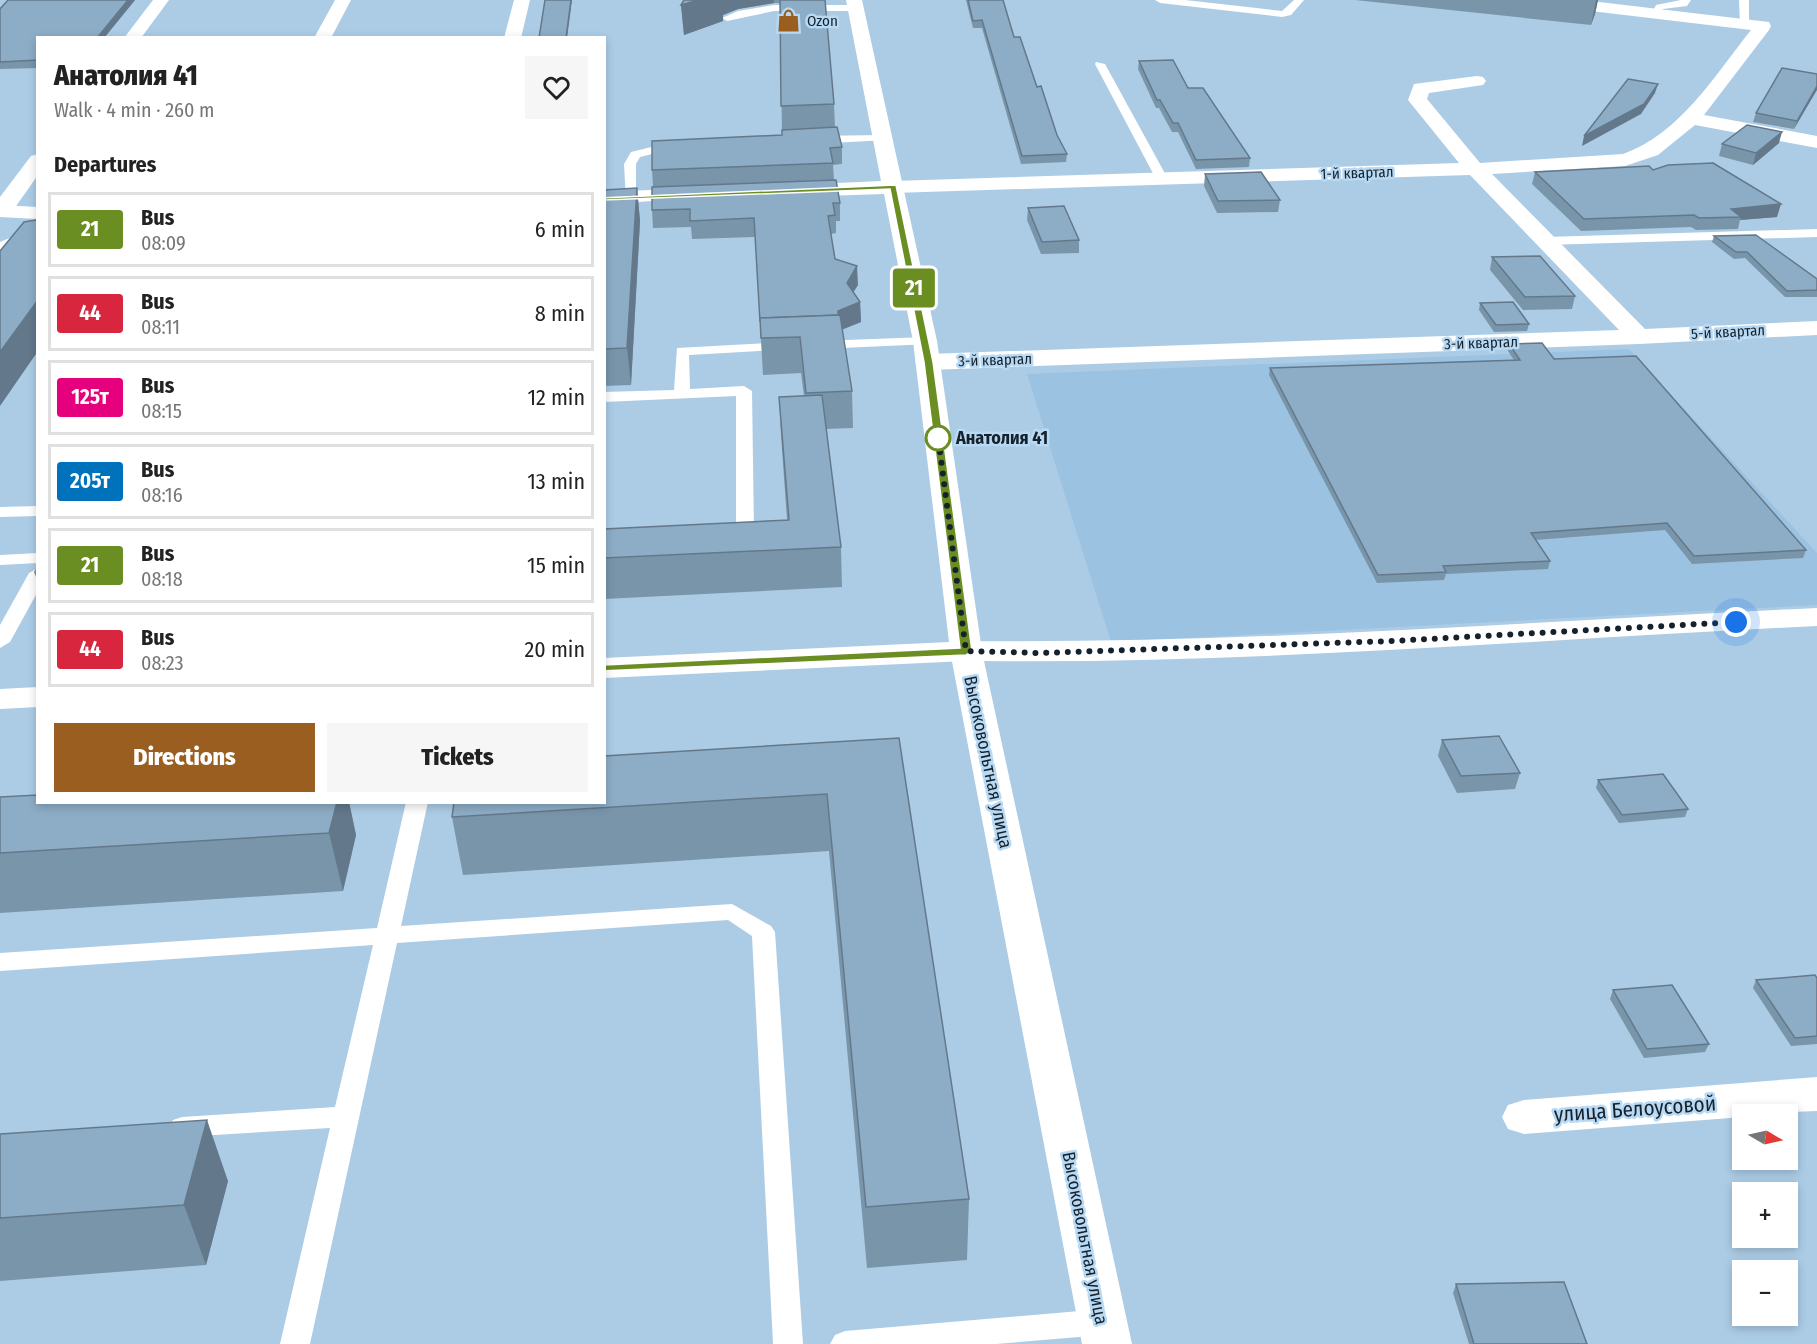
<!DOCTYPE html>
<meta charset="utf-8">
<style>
body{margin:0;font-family:"Fira Sans Condensed",sans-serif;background:#f6f6f6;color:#222;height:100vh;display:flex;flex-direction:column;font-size:22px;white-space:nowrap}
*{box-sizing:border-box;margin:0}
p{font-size:20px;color:#767676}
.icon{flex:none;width:33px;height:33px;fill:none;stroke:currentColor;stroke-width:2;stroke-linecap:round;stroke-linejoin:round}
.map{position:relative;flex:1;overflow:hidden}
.drawer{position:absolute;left:36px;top:36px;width:570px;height:768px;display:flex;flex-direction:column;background:#fff;border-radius:0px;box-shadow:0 3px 9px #0003}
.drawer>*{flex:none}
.badge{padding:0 12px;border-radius:4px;font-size:21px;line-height:39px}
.needle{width:39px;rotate:99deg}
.tools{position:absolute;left:1732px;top:1104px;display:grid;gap:12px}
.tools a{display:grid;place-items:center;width:66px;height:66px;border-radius:0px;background:#fff;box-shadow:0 3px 9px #0003;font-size:30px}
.you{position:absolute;width:30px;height:30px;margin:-15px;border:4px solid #fff;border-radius:50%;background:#1a73e8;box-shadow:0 0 0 9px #1a73e833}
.map>.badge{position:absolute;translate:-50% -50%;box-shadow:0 0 0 3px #fff}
h2{padding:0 18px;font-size:22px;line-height:54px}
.round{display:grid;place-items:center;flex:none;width:63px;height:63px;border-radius:0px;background:#f6f6f6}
.summary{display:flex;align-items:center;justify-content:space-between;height:102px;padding:0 18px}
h1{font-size:28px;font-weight:800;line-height:45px}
.cta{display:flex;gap:12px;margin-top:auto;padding:12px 18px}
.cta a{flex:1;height:69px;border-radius:0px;background:#9a5f20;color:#fff;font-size:24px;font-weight:800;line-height:69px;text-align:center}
.cta a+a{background:#f6f6f6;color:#222}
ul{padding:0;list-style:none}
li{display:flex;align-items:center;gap:18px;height:75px;margin:0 12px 9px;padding:0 6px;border:3px solid #e0e0e0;border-radius:0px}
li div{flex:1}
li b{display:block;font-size:22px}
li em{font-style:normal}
li .badge{min-width:66px;font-weight:700;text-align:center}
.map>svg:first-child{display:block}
.built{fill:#9bc2e1}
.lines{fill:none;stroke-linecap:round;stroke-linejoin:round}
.service{fill:#fff;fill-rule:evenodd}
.minor{fill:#fff;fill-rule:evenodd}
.tertiary{fill:#fff;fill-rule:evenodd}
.wall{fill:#7995aa}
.shaded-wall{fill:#63798b}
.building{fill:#8dadc6;stroke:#63798b;stroke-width:1.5}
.line{fill:#6b8e23;stroke:#fff;stroke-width:1.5}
.walk{stroke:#15212b;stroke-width:6;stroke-dasharray:0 10.8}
.stop-dot{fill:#fff;stroke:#6b8e23;stroke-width:3}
.labels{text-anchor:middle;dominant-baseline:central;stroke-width:5;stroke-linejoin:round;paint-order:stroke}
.far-poi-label{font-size:15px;fill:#15212b;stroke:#b8d9f4;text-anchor:start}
.far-street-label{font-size:15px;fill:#15212b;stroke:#b8d9f4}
.stop-label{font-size:18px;font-weight:bold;fill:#15212b;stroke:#b8d9f4;text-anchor:start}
.street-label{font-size:18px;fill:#15212b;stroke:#b8d9f4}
.near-street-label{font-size:21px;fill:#15212b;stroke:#b8d9f4}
</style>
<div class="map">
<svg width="1817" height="1344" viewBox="0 0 1817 1344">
<rect width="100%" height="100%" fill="#accce6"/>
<!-- built -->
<path class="built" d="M1629 349 1817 553V605L1111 642 1027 374Z"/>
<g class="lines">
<!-- service -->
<g class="service">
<path d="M1155 0H1185L1282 11 1294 0H1304L1291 15 1282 17 1160 3Z"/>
<path d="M1681 0H1691L1687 6 1663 9 1657 16 1652 13 1656 5Z"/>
<path d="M1739 0H1749V26L1740 24Z"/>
<path d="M774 5H855L860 8 855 11H774L727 21 722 18 738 11Z"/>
<path d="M1096 62 1105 64 1168 179 1166 182 1156 179 1095 64Z"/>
<path d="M883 135 887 136V140L813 144 807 140 813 136Z"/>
<path d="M676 141 680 143V147L640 157 636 164V197L630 201 626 200 624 164 631 152Z"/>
<path d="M38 226V235L0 251V242Z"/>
<path d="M1817 229V237L1545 245 1538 241 1545 237Z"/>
<path d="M925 337 932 341 930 344 820 349 813 345 820 341Z"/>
<path d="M788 342 795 346 793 349 689 355 690 389 744 386 752 391 754 532 745 537H724L721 533 724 529 736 527V396L604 402V392L674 390 677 348Z"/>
<path d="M38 506V516L0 517V507Z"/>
<path d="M38 553V563L0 565V555Z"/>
<path d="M38 568V591L10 642 0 648V625L29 573Z"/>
<path d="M406 802H428L401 926 732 904 771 926 775 932 803 1344H773L752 936 728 920 397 943 310 1344H280L330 1128 182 1137 173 1134 169 1127 173 1120 182 1117 335 1107 373 945 0 971V953L377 928Z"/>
<path d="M1103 1309 1113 1313 1118 1322 1113 1331 1103 1335 996 1344H830L835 1335 845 1331Z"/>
</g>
<!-- minor -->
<g class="minor">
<path d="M153 0H169L141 38H124Z"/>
<path d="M335 0H351L331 38H314Z"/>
<path d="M514 0H530L521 38H504Z"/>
<path d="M1532 0H1582L1769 22 1771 26 1769 30 1704 115 1817 136V148L1695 125 1658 155 1625 166 1492 174 1645 329 1817 321V335L1639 344 928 370 919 367 915 362 919 357 928 354 1619 330 1470 175 893 193 886 191 883 187 886 183 893 181 1459 163 1408 100 1414 84 1477 76 1483 77 1486 81 1483 85 1429 93 1427 99 1480 163 1623 154C1680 134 1715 75 1751 30L1540 5Z"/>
<path d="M38 154V175L9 216 0 217V197L31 156Z"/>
<path d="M1817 608V626C1539 639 1262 664 984 661L1132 1344H1082L950 651 955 644 966 641C1250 644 1533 621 1817 608Z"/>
<path d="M1817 1077V1111L1743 1114V1117L1524 1134 1508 1129 1502 1117 1508 1105 1524 1100Z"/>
</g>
<!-- tertiary -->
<g class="tertiary">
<path d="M846 0H862L937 341 982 651 977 658 966 661 604 678V658L949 642 913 341 884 194 793 197 786 195 782 191 786 187 793 185 881 181Z"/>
<path d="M696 188 703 190 707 194 703 198 604 204V192Z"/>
<path d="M0 205 38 207V219L0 217Z"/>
<path d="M38 687V707L0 709V689Z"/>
</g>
</g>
<!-- wall -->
<g class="wall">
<path d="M8 0H135L104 38H38V68L0 69V9Z"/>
<path d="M684 0H825L834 104 835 128 842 147V164L833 165 834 180 840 203V221H836V233L831 234 835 259 858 285 853 292 860 302 861 322 842 329 852 391 853 428 826 429 841 547 842 587 604 599V529L787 520 781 435 779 397 804 396 801 373 763 375 755 237 692 239 691 227 653 228 652 210 653 187 652 170 782 135 780 3H774L738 9 723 15V21L684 35 681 5Z"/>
<path d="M966 0H1003L1014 37 1057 135 1067 154 1066 162 1021 164 982 28H973Z"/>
<path d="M1355 0H1598L1595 14 1591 25Z"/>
<path d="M1139 61 1188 88 1250 158 1249 167 1196 169 1178 132H1172L1159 108H1156L1138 69Z"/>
<path d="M1817 74 1794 129 1753 122 1756 113Z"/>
<path d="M1779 143 1753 165 1719 156 1722 144Z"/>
<path d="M1653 170 1777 217 1740 220 1738 229 1696 230 1691 227 1581 231 1532 184 1535 172Z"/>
<path d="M1205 174 1280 200 1278 212 1217 213 1204 186Z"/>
<path d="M637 188 640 221 631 385 604 386V190Z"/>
<path d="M1028 208 1079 240V253L1041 254 1027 220Z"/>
<path d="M1714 236 1817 279V297H1785L1745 258 1734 259 1712 242Z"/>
<path d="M1492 257 1575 296 1572 309 1523 310 1490 270Z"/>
<path d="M1480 303 1529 324 1527 331 1494 332 1479 310Z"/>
<path d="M1509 344 1554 359 1806 550 1803 558 1692 564 1665 530 1535 540 1550 561 1548 569 1446 574 1444 580 1377 583 1269 375 1270 368 1514 360 1508 351Z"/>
<path d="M38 565V582L34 572Z"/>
<path d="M899 738 969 1199 967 1260 867 1268 829 851 463 875 452 817Z"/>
<path d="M1442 740 1520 773 1515 789 1457 793 1438 756Z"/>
<path d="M1598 780 1688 809 1685 817 1619 823 1596 788Z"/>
<path d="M0 797 38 802H349L356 835 343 891 0 913Z"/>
<path d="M1817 978V1044L1791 1046 1753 988 1756 980Z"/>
<path d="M1613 990 1709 1044 1705 1052 1644 1058 1610 999Z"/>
<path d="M0 1134 228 1181 206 1265 0 1281Z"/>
<path d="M1456 1284 1587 1344H1469L1453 1293Z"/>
</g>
<!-- shaded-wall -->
<g class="shaded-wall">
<path d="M128 0H135L104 38H97Z"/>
<path d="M571 0H572L567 38H566Z"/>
<path d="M698 0H774V3L738 9 723 15V21L684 35 681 5Z"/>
<path d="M1596 0H1598L1595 14 1591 25Z"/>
<path d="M1658 84 1655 93 1641 114 1582 146 1584 136Z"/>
<path d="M1817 86V90L1794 129 1797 121Z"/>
<path d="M1782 132 1779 143 1753 165 1756 153Z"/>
<path d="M637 188 640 221 631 385 627 348Z"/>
<path d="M1781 204 1777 217 1740 220 1741 217 1731 209Z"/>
<path d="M857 266 858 285 847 302V283Z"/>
<path d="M38 300V351L0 406V352Z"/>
<path d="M860 302 861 322 839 331 838 311Z"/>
<path d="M337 802H349L356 835 343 891 329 833Z"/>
<path d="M207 1120 228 1181 206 1265 184 1205Z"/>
</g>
<!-- building -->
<g class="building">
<path d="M8 0H128L97 38H38V60L0 62V9Z"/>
<path d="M545 0H571L566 38H539Z"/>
<path d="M684 0H698L681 5Z"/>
<path d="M780 0H825L834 104 781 106Z"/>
<path d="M968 0H1003L1014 37H1020L1037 87 1041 86 1057 135 1067 154 1022 156 982 20 973 21Z"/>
<path d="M1173 60 1188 88H1203L1250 158 1196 160 1178 123H1173L1160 100H1157L1139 61Z"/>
<path d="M1782 68 1817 74V86L1797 121 1756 113Z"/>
<path d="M1628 79 1658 84 1644 104 1584 136Z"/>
<path d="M1747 125 1782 132 1756 153 1722 144Z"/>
<path d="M837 127 842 147 830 148 833 163 652 170V141L782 135V130Z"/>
<path d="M1713 163 1781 204 1731 209 1741 217 1699 218 1694 215 1584 219 1535 172 1649 166 1653 170 1668 165Z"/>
<path d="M1261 172 1280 200 1218 201 1205 174Z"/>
<path d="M836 180 840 203H833L835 215 828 216 835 259 857 266 847 283 860 302 838 311V315L760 318V322L754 218 690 221V209L652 210V187Z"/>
<path d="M637 188 627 348 604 349V190Z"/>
<path d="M1064 206 1079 240 1042 242 1028 208Z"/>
<path d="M36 220 38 221V300L0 352V251L24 222Z"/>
<path d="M1756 235 1817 279V290L1787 291 1747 252H1736L1714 236Z"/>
<path d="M1540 256 1575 296 1525 297 1492 257Z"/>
<path d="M1513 302 1529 324 1496 325 1480 303Z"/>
<path d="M840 315 852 391 806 393 800 337 761 338 760 318Z"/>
<path d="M1542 343 1554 359 1636 356 1806 550 1694 556 1667 523 1531 533 1550 561 1443 566 1446 572 1378 575 1270 368 1520 360 1509 344Z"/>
<path d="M822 395 841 547 604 558V529L789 520 779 397Z"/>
<path d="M1499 736 1520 773 1461 776 1442 740Z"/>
<path d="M899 738 969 1199 866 1207 827 794 452 817 454 802H604V756Z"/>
<path d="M1663 774 1688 809 1622 815 1598 780Z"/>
<path d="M38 795V802H337L329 833 0 853V797Z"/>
<path d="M1815 975 1817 978V1036L1795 1038 1756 980Z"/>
<path d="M1672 985 1709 1044 1647 1049 1613 990Z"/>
<path d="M207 1120 184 1205 0 1218V1134Z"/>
<path d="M1564 1282 1587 1344H1474L1456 1284Z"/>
</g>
<!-- line -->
<path class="line" d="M896 185 933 362 972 651 966 655 600 671 599 668 604 665 960 648 924 362 890 189 604 200 601 198Z"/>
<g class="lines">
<!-- walk -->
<path class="walk" d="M938 438 937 429 966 651 1040 653 1392 641 1736 622"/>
</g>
<!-- icons -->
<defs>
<symbol id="shop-bare" viewBox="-9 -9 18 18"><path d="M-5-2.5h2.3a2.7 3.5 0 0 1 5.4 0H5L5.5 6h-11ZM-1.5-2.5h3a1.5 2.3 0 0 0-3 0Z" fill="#9a5f20" stroke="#b8d9f4" stroke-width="2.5" paint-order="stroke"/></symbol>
</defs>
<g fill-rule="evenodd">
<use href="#shop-bare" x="772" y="4" width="33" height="33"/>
</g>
<!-- markers -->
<circle class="stop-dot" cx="938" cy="438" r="12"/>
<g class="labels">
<!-- far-poi labels -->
<g class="far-poi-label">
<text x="807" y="21">Ozon</text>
</g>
<!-- far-street labels -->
<g class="far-street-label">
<text transform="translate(1357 173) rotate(-2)">1-й квартал</text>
<text transform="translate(1728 332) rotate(-3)">5-й квартал</text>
<text transform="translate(1481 343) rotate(-2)">3-й квартал</text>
<text transform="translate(995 360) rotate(-2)">3-й квартал</text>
</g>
<!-- stop labels -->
<g class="stop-label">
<text x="956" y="438">Анатолия 41</text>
</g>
<!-- street labels -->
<g class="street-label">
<text transform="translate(988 762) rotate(78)">Высоковольтная улица</text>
<text transform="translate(1085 1238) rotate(79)">Высоковольтная улица</text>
</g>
<!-- near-street labels -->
<g class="near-street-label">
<text transform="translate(1635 1109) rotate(-4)">улица Белоусовой</text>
</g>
</g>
</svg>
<div class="tools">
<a><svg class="needle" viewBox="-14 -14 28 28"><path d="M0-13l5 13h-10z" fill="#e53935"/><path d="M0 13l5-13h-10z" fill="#767676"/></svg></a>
<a>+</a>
<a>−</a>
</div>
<div class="you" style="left:1736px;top:622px"></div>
<b class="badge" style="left:914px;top:288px;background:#6b8e23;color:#fff">21</b>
<section class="drawer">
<div class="summary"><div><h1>Анатолия 41</h1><p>Walk · 4 min · 260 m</p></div><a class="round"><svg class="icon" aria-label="heart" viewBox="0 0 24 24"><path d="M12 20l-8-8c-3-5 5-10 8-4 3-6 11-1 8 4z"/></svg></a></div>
<h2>Departures</h2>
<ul>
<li><span class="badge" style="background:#6b8e23;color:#fff">21</span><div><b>Bus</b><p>08:09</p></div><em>6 min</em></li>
<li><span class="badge" style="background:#d7263d;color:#fff">44</span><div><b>Bus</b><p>08:11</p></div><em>8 min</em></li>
<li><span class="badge" style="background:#e6007e;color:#fff">125т</span><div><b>Bus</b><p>08:15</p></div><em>12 min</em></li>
<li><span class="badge" style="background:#0072bc;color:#fff">205т</span><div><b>Bus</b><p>08:16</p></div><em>13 min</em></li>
<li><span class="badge" style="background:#6b8e23;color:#fff">21</span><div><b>Bus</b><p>08:18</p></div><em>15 min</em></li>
<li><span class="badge" style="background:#d7263d;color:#fff">44</span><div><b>Bus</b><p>08:23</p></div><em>20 min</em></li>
</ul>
<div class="cta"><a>Directions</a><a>Tickets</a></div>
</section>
</div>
